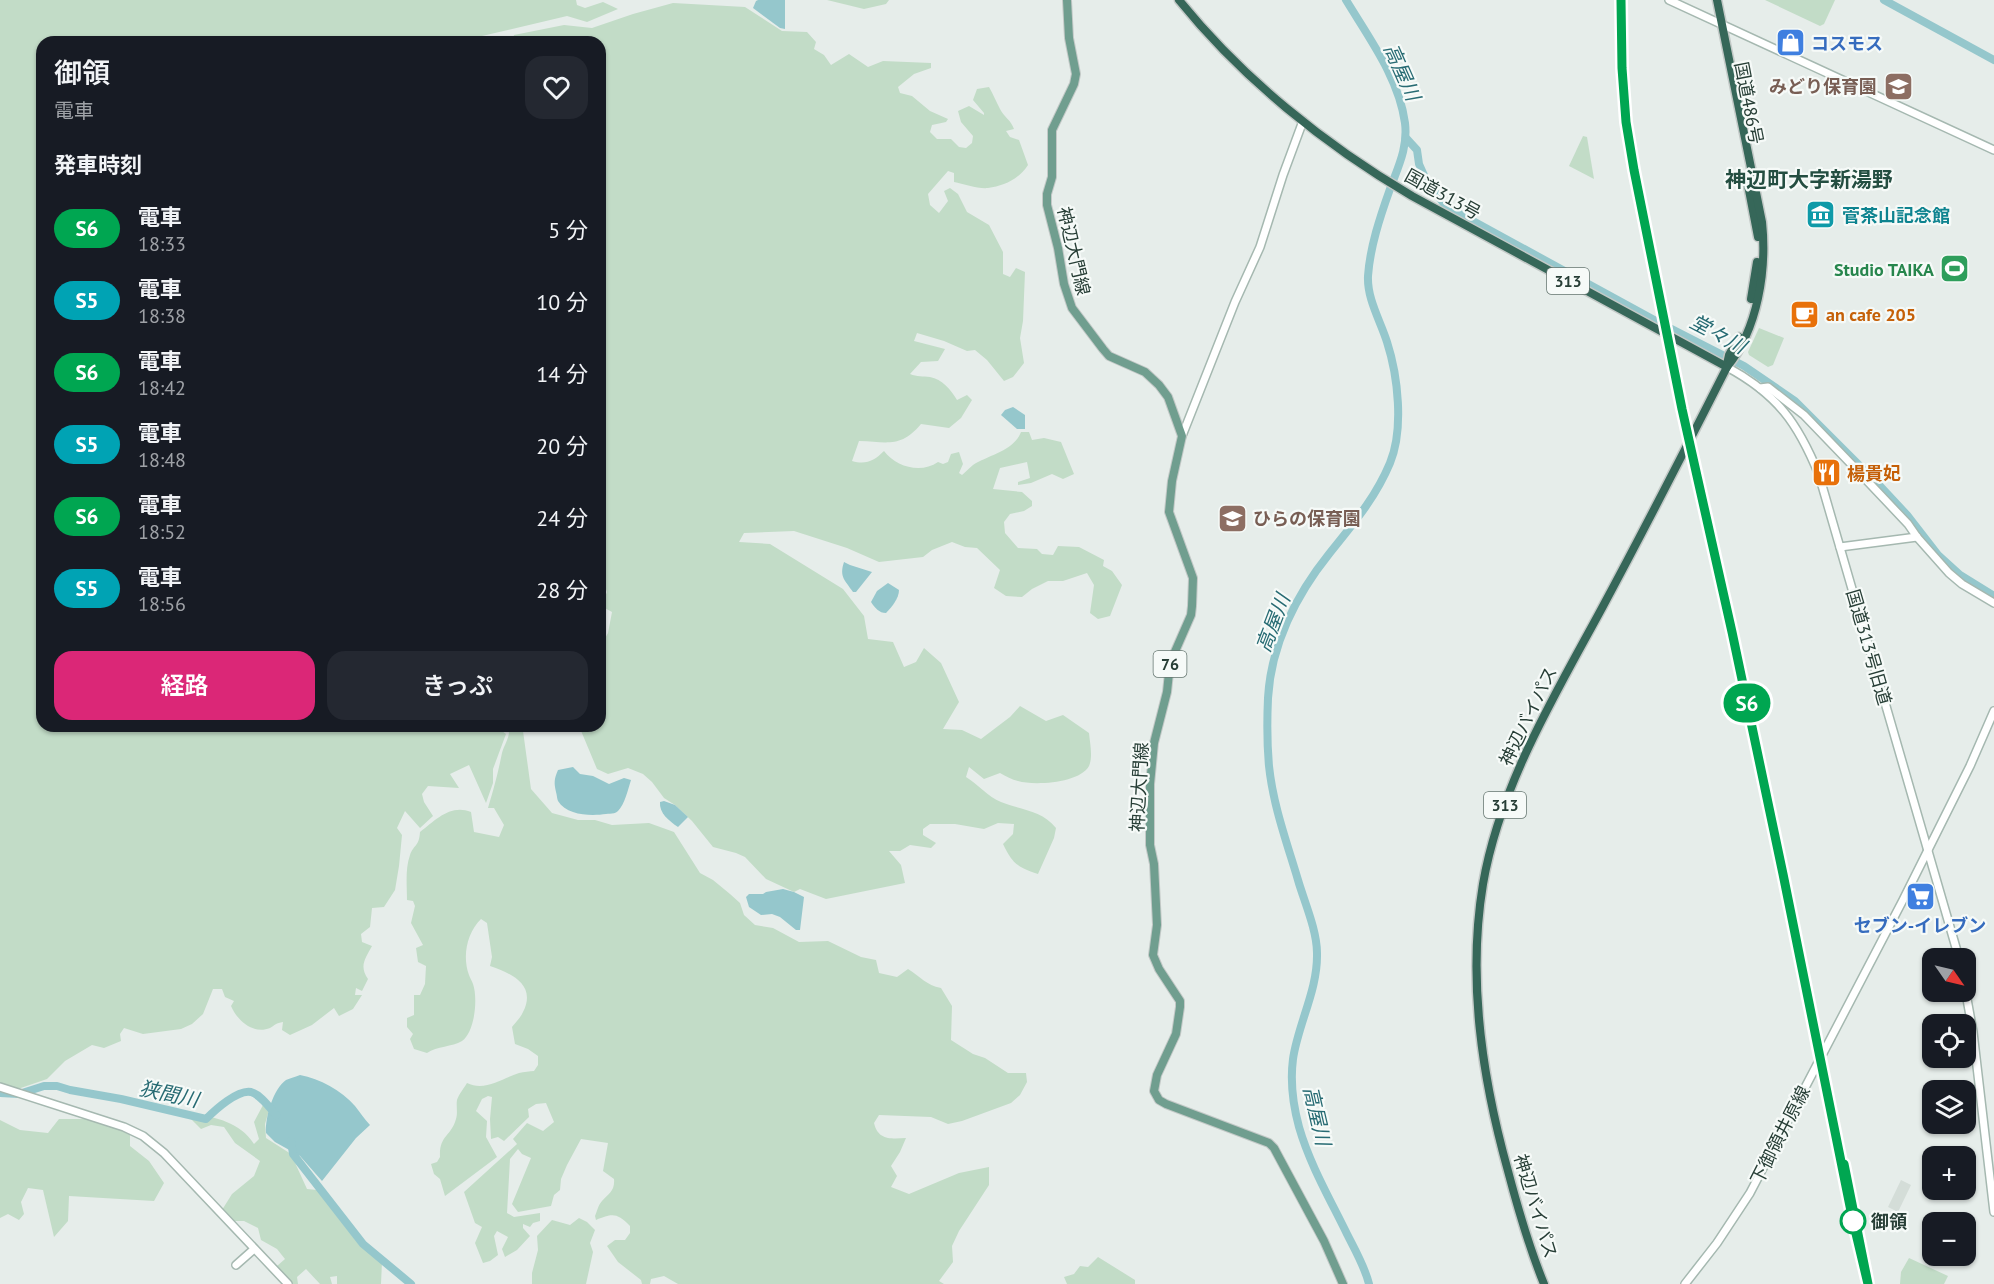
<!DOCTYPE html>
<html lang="ja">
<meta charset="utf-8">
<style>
body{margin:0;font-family:"PT Sans","Noto Sans JP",sans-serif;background:#242831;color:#f1f3f6;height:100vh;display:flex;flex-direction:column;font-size:22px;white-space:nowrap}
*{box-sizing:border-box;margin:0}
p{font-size:20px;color:#9ea1a6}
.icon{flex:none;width:33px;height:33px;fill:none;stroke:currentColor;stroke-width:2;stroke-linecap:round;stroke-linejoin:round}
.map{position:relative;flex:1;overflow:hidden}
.side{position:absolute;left:36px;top:36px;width:570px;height:696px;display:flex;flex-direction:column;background:#171b24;border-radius:18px;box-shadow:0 2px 4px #0004}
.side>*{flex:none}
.badge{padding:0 12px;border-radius:20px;font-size:21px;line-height:39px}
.needle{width:39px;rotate:124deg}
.fabs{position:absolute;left:1922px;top:948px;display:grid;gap:12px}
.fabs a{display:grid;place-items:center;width:54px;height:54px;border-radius:12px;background:#171b24;box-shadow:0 2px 4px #0004;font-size:30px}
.map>.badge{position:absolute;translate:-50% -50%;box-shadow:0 0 0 3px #fff}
h2{padding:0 18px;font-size:22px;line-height:54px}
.round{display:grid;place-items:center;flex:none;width:63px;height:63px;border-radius:18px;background:#242831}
.head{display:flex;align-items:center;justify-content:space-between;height:102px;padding:0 18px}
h1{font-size:28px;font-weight:600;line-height:45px}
.primary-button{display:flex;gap:12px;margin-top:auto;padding:12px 18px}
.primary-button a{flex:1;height:69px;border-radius:18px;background:#db2777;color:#fff;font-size:24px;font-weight:600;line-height:69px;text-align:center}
.primary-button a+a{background:#242831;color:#f1f3f6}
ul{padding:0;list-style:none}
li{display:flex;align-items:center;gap:18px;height:72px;padding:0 18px}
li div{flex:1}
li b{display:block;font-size:22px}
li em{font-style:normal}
li .badge{min-width:66px;font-weight:700;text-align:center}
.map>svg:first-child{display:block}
.built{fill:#d4ddd8}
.green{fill:#c2dcc7}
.water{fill:#95c7cc}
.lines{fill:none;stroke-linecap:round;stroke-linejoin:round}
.river{stroke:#95c7cc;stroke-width:8}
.secondary-casing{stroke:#a5b8b0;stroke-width:10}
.primary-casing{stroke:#c3c9c7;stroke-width:10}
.highway-casing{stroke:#c3c9c7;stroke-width:11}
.secondary{stroke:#fff;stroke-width:7}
.primary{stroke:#709e8f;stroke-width:8}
.highway{stroke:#366759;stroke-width:8}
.rail-casing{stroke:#627971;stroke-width:4}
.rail{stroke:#f6faf8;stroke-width:1.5;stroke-dasharray:4.5;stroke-linecap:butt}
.line-casing{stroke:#fff;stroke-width:14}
.line{stroke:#00a651;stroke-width:9}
.stop-dot{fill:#fff;stroke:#00a651;stroke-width:3}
.labels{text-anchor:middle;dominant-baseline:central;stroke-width:4.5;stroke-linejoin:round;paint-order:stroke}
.shield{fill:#f6faf8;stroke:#657670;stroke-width:1.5}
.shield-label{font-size:16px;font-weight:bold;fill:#273e36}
.shop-label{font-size:18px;font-weight:bold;fill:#366cbe;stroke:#f6faf8;text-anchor:start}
.education-label{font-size:18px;font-weight:bold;fill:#785e54;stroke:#f6faf8;text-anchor:end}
.street-label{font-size:18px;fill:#273e36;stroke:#f6faf8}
.culture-label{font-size:18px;font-weight:bold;fill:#0d838f;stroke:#f6faf8;text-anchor:start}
.leisure-label{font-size:18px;font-weight:bold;fill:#27864d;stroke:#f6faf8;text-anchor:end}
.food-label{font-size:18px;font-weight:bold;fill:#c56008;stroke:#f6faf8;text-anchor:start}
.stop-label{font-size:18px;font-weight:bold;fill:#273e36;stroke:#f6faf8;text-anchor:start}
.water-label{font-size:20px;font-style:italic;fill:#276b73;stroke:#f6faf8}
.quarter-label{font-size:21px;font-weight:bold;fill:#244e41;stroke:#f6faf8}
</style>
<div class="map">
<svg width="1994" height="1284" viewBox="0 0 1994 1284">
<rect width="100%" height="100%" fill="#e6edea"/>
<!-- built -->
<path class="built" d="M1901 1180 1911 1185 1898 1212 1888 1207Z"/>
<!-- green -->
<g class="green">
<path d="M0 0H576L577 5 585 8 603 2 618 9 587 22 567 16 482 36 477 42H42V726H495L506 734 493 769V783L486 803 469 765 450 774 459 788 428 786 422 794 424 802 433 816 420 828 405 811 397 828 402 835 399 866 395 890 384 907 372 908 370 927 361 934 362 942 372 946C365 959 359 966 368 979L362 991 356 988 355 995H362L353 1009 339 1016 334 1008 312 1025 290 1035 282 1030 283 1022C276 1023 275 1025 270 1028 253 1035 237 1020 231 1006L234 1001 225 997 222 989H213L203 1014 192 1024 181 1029 143 1034 124 1028 120 1034 121 1041 104 1048 92 1045 65 1061 47 1079 15 1090 0 1085Z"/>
<path d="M827 0H889L886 4 864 9Z"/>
<path d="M1765 0H1835L1824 24 1820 26Z"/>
<path d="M673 3 745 7 782 31 807 32 816 42 814 49 824 55 831 65 849 54 868 67 883 61 931 63V68L914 74 898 87 900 93 912 96 930 111 948 119 946 122 932 125 930 132 937 139H951L959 147 966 148 972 143 973 136 961 122 958 111 969 106 984 115V113L973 100 977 89 989 87C993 94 996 101 1000 109 1004 117 1011 120 1014 129L1006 131 1010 137 1019 140 1028 165C1019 179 1004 186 988 188 978 189 964 184 954 182V173L948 171 928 194 930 205 939 213 948 201 944 191 950 188 958 194 967 212 989 225 1003 252V274L1010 277 1016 268 1025 272 1023 321 1020 338 1024 363 1013 377 1004 381 987 360 975 350 967 351 944 341 917 333 914 341 945 349 938 361 921 362 910 374C917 377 923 376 930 377 942 379 951 390 957 400L967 395 972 400 961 418 949 428 921 424C901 448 888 442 859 441L852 461C866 465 874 461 884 451 896 467 921 474 938 462L943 464 948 462 951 454 959 452 963 464 959 473 962 475C966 472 969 468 973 465 989 455 1014 451 1021 432H1029L1032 440 1044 438 1061 442 1074 474 1063 479 1052 474 1031 483 1018 485V482L1030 478 1027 462 1000 468 993 489 1022 492 1032 501V506L1024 511 1010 514 1004 522 1005 533 1018 548 1037 549 1042 554 1053 555 1058 546 1079 547 1104 560 1103 566 1112 571 1122 585 1110 616 1098 619 1090 613 1094 585 1087 573 1063 581H1048L1032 589 1022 597 1006 596 994 588 1000 570 977 548 965 547 952 542 932 550 923 557 879 562 847 548 794 531 744 533 739 542 770 544 843 589 864 616 868 639 893 642 904 667 916 662 924 648 941 663 959 702 943 729 962 730 981 739 1010 717 1020 706 1046 721 1063 715 1089 733C1090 743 1093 757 1089 766 1080 783 1034 786 1018 781 1012 780 1006 776 1000 773L984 779 969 767 966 777C978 784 988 797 1001 802 1020 810 1042 810 1056 828L1054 838 1038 874C1017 867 1013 864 1003 844L1013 834 1014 824 998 823 984 829 955 824H930L923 829V835L936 843 931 848 910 845 900 851H889L901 865 905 883 826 899 800 889 794 892 766 879 745 857 736 853 713 847 692 821 675 805 664 798 652 782 643 774 628 768 608 774 597 769 579 726H600V643L602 644 608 633 612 612 601 606 607 592C602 580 602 569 606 557L600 547V42H512L514 35 564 25 592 28 633 14Z"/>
<path d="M1583 136 1587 137 1594 179 1569 166Z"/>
<path d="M1759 328 1784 338 1773 365 1768 367 1749 355 1748 352Z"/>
<path d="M503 726H519L523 731 531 789 552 813 578 820H595L612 825 649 823 674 832 700 873 713 880 730 894 740 903 744 915 755 925 773 928 799 942 828 941 861 957 876 960 879 973 897 977 908 969C921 977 926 985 941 988L952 1006 951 1040 973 1054 985 1058 1008 1073H1026L1027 1082 1020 1095 1011 1103 962 1121 948 1124 931 1117 879 1115 874 1123C878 1140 890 1139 906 1138L900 1152 891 1166 897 1176 891 1187 909 1194 959 1173 989 1167V1185L959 1231 952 1246 953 1262 939 1281 944 1284H678L664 1276 651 1279 650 1284H642L641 1280 618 1262 607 1246 615 1240H625L630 1233V1226C617 1213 613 1213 596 1220L595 1216C597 1212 598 1205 602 1201 609 1193 615 1191 614 1179L603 1171 608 1143 581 1139 567 1165 561 1179 560 1190 554 1195 551 1206 518 1212 512 1204 531 1158 522 1154 518 1149 510 1159 507 1213 514 1217 540 1213V1221L533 1223 530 1227 523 1224V1228L530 1236 517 1250 505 1257 502 1249 508 1237 497 1231 494 1236 498 1255 490 1261 483 1263 475 1243 482 1227 475 1223 464 1192 517 1144 513 1139 527 1123 543 1131 554 1122 546 1103 536 1104 528 1109 529 1117 504 1141 498 1137 491 1139 490 1119 492 1097 488 1096 482 1099 476 1111 487 1121 486 1137 497 1157 445 1196 440 1179 434 1174 431 1164 437 1162 440 1157C439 1135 451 1137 456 1119 458 1113 456 1106 457 1100 459 1094 464 1088 467 1083 485 1092 503 1078 519 1073 524 1072 530 1071 534 1071L538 1065V1056L528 1049 515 1044 512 1027C516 1022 521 1017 523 1012 537 985 511 973 490 966L492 957 487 923 481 919C467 933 462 956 469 975 470 978 472 981 473 984 478 998 475 1032 462 1041 452 1047 437 1046 427 1053L414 1049 410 1039 413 1034 407 1027V1018L414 1015V995H420L425 984 426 966 418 962 416 948 423 945 411 923 415 906 413 901 407 900C407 886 405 869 410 855 414 844 419 847 420 832 436 820 450 804 471 812L474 832 499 837 504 825 494 808H488C494 788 498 773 502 753 504 745 509 739 509 731Z"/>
<path d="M263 1105 269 1110 265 1124 266 1138 291 1154 307 1189 317 1190 360 1246 382 1262 381 1284H337V1276L330 1277 332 1284H320L306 1269 297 1277 298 1284H293L277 1266 285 1259 277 1249 261 1240 258 1228 244 1221H233L222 1210 232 1194 254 1176 260 1161 235 1143 224 1127 211 1125 201 1129 190 1118 191 1114C216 1117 240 1122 254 1144L259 1139 254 1122Z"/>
<path d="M59 1119H89L130 1134V1146L149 1161 164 1183 154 1201 69 1196 68 1221 54 1237 43 1190 28 1188 21 1202 24 1214 19 1220 8 1214 0 1218V1120L20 1130 48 1133Z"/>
<path d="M579 1218 587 1222 595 1230 590 1243 593 1252 586 1284H532V1273L538 1250 537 1236 552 1220 570 1225Z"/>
<path d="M1098 1257 1135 1280V1284H1067L1064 1277 1074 1274 1080 1266 1088 1267Z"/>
<path d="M1909 1258 1948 1276 1944 1284H1900L1901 1272Z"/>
</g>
<!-- water -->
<g class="water">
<path d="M758 0H785V29L780 28 753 8 756 1Z"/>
<path d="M1013 407 1025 415V429H1017L1001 415 1005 410Z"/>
<path d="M844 562 850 565 872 572 856 592H853C845 580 839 577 844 562Z"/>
<path d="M888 583 899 590C899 598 892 607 886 613 879 613 875 608 871 602L877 591Z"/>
<path d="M573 767 580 774 593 776 609 784 624 778 631 780C628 789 625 804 618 811 614 815 610 813 606 814 592 816 567 816 558 801 557 799 557 795 556 792 554 783 554 779 558 770Z"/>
<path d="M664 801 675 805 688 817 678 827C669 821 659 813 660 802Z"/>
<path d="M783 889 794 892 804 897 800 930H796L780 917 772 914 761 915 749 907 746 897 749 894H763L766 892Z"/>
<path d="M300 1075C320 1079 341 1090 355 1106 360 1112 364 1119 370 1125L356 1138 322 1181 300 1156 275 1142 266 1133C265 1118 273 1089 286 1080 290 1078 296 1077 300 1075Z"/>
</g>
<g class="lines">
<!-- river -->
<g class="river">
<path d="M1346 0C1369 38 1399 78 1405 123 1408 148 1398 167 1390 189 1380 217 1370 247 1368 276 1367 299 1380 320 1387 342 1398 376 1404 429 1390 463 1375 499 1352 525 1329 554 1296 595 1271 645 1268 698 1267 720 1267 744 1269 766 1273 805 1287 843 1298 880 1304 901 1317 930 1317 953 1318 990 1298 1024 1293 1059 1290 1082 1293 1105 1299 1127 1310 1165 1330 1199 1347 1234 1355 1250 1365 1267 1369 1284"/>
<path d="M1884 0 1994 60"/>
<path d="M1406 138 1417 150 1419 164 1427 182 1445 205 1451 209 1656 321 1744 366 1795 401 1879 485 1907 515 1938 555 1960 575 1994 596"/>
<path d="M0 1093 19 1094 44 1086H57L70 1090 121 1099 206 1119C215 1110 238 1089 251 1092 261 1095 269 1107 276 1115"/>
<path d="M291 1141 293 1154 363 1244 411 1284"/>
</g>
<defs>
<g id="secondary">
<path d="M1669 0 1994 150"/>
<path d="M1727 367C1777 394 1798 423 1819 475L1959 958"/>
<path d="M1760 388 1768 387 1804 415 1855 468 1908 524 1917 537 1949 573 1962 584 1994 603"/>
<path d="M1182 436 1235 302 1260 247 1283 175 1303 121"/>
<path d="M1840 547 1917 537"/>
<path d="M1965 988 1973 1032 1994 1212"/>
<path d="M0 1087 124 1127 143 1136 164 1153 288 1284"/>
<path d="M236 1265 254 1249"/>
<path d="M1685 1284 1717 1243 1750 1193 1903 900 1970 766 1994 711"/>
</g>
<path id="primary" d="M1067 0 1069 38 1076 74 1074 84 1052 130V177L1047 194V205L1058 248 1064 284 1072 308 1103 349 1109 356 1145 372 1159 385 1168 397 1182 436 1172 481 1169 512 1193 578 1192 606 1191 615 1170 663 1167 692 1154 743 1150 784V845L1154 864 1157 925 1153 955 1159 969 1180 1001V1007L1176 1034 1157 1075 1154 1091 1159 1100 1166 1104 1269 1143 1274 1148 1324 1241 1343 1284"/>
<g id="highway">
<path d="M1179 0C1242 78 1325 145 1412 196L1727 367"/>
<path d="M1748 185 1758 237"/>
<path d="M1751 299 1757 262"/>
<path d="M1727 364 1729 355 1739 337"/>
<path d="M1544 1284C1529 1247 1518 1209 1508 1171 1482 1078 1467 980 1483 884 1500 785 1555 695 1602 608 1645 528 1686 448 1727 367 1758 329 1767 270 1762 222L1717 0"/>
</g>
</defs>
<!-- secondary casing -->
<use href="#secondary" class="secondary-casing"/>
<!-- primary casing -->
<use href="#primary" class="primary-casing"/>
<!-- highway casing -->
<use href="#highway" class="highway-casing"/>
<!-- secondary -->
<use href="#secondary" class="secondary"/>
<!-- primary -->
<use href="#primary" class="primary"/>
<!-- highway -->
<use href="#highway" class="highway"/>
<defs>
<path id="rail" d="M1621 0 1622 68 1626 122 1633 170 1682 409 1732 632 1868 1284"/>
</defs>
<!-- rail casing -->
<use href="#rail" class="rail-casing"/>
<!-- rail -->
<use href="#rail" class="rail"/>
</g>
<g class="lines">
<defs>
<path id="line" d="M1621 0 1622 68 1626 122 1634 170 1682 409 1732 632 1783 874 1853 1221 1868 1284 1844 1164"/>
</defs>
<!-- line casing -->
<use href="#line" class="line-casing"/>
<!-- line -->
<use href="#line" class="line"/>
</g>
<!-- icons -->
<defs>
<symbol id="shop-square" viewBox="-11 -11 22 22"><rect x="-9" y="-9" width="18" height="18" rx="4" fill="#3f7fe0" stroke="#f6faf8"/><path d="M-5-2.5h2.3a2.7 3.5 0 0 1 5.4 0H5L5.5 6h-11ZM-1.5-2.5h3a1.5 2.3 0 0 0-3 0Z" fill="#fff"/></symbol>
<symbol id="school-square" viewBox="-11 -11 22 22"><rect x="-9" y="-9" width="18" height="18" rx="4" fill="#8d6e63" stroke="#f6faf8"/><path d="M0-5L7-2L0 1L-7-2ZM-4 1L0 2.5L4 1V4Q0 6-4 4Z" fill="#fff"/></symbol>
<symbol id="museum-square" viewBox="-11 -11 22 22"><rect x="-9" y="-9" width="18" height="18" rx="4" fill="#0f9aa8" stroke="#f6faf8"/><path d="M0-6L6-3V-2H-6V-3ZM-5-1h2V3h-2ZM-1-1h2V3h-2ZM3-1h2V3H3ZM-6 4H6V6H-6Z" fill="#fff"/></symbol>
<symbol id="stadium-square" viewBox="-11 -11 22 22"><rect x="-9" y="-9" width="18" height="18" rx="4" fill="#2e9e5b" stroke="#f6faf8"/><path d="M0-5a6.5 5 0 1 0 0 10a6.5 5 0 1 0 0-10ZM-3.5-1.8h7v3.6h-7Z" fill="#fff"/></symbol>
<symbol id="cafe-square" viewBox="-11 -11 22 22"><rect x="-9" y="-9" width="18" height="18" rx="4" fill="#e8710a" stroke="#f6faf8"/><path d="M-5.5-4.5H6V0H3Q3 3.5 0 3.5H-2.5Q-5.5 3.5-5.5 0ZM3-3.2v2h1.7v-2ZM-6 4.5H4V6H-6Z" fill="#fff"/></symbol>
<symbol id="restaurant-square" viewBox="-11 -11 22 22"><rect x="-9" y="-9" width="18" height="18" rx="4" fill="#e8710a" stroke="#f6faf8"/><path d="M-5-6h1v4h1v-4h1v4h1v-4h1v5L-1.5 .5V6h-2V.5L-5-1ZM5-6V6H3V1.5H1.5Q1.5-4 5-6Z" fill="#fff"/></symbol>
<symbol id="supermarket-square" viewBox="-11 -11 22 22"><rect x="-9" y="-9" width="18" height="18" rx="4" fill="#3f7fe0" stroke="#f6faf8"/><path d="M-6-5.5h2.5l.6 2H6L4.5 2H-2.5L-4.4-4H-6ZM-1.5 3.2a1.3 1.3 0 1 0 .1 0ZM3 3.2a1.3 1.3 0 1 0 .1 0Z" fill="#fff"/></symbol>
</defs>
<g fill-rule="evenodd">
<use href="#shop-square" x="1774" y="26" width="33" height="33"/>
<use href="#school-square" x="1882" y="70" width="33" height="33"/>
<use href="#museum-square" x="1804" y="198" width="33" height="33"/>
<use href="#stadium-square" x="1938" y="252" width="33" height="33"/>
<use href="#cafe-square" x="1788" y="298" width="33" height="33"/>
<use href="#restaurant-square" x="1810" y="456" width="33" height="33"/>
<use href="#school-square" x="1216" y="502" width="33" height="33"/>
<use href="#supermarket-square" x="1904" y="880" width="33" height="33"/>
</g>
<!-- markers -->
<circle class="stop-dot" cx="1853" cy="1221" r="12"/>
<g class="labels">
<!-- shield labels -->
<g class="shield">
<rect x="1547" y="268" width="42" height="26" rx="4.5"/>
<rect x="1153.5" y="651" width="33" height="26" rx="4.5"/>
<rect x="1484" y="792" width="42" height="26" rx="4.5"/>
</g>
<g class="shield-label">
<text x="1568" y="281">313</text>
<text x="1170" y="664">76</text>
<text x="1505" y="805">313</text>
</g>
<!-- shop labels -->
<g class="shop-label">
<text x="1811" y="43">コスモス</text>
<text x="1920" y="925" text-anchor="middle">セブン-イレブン</text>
</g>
<!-- education labels -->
<g class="education-label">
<text x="1877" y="86">みどり保育園</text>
<text x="1253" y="518" text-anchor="start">ひらの保育園</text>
</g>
<!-- street labels -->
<g class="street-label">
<text transform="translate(1749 103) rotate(79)">国道486号</text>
<text transform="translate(1443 194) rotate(29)">国道313号</text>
<text transform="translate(1074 251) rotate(77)">神辺大門線</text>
<text transform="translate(1869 647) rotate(74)">国道313号旧道</text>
<text transform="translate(1528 716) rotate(-64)">神辺バイパス</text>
<text transform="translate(1139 787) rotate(-87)">神辺大門線</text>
<text transform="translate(1780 1135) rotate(-63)">下御領井原線</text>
<text transform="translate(1536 1206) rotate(73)">神辺バイパス</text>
</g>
<!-- culture labels -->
<g class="culture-label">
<text x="1842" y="215">菅茶山記念館</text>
</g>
<!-- leisure labels -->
<g class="leisure-label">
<text x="1934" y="269">Studio TAIKA</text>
</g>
<!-- food labels -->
<g class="food-label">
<text x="1826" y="314">an cafe 205</text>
<text x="1847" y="473">楊貴妃</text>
</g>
<!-- stop labels -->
<g class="stop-label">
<text x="1871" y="1221">御領</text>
</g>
<!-- water labels -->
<g class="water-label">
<text transform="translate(1402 72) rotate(66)">高屋川</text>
<text transform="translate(1718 334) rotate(28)">堂々川</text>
<text transform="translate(1273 623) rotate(-69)">高屋川</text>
<text transform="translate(169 1094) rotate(12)">狭間川</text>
<text transform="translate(1317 1116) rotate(77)">高屋川</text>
</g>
<!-- quarter labels -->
<g class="quarter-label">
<text x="1809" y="179">神辺町大字新湯野</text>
</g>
</g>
</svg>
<div class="fabs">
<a><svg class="needle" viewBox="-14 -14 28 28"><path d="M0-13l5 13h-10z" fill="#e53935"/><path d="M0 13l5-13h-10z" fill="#9ea1a6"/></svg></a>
<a><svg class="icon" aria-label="locate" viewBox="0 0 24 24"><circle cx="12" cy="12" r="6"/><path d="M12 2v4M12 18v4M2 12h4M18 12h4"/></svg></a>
<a><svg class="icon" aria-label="layers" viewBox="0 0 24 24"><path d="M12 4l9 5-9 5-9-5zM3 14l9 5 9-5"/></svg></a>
<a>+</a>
<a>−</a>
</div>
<b class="badge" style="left:1747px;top:703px;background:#00a651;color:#fff">S6</b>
<section class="side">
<div class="head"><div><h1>御領</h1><p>電車</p></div><a class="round"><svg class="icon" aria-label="heart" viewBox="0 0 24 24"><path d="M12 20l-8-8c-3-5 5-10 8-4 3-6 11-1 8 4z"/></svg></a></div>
<h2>発車時刻</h2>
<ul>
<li><span class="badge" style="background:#00a651;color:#fff">S6</span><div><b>電車</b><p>18:33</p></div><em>5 分</em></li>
<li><span class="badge" style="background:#00a3b4;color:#fff">S5</span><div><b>電車</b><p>18:38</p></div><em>10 分</em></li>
<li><span class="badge" style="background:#00a651;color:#fff">S6</span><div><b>電車</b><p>18:42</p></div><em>14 分</em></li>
<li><span class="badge" style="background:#00a3b4;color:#fff">S5</span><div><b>電車</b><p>18:48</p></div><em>20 分</em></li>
<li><span class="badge" style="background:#00a651;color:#fff">S6</span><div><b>電車</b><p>18:52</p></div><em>24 分</em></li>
<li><span class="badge" style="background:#00a3b4;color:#fff">S5</span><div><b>電車</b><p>18:56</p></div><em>28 分</em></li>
</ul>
<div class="primary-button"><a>経路</a><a>きっぷ</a></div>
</section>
</div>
